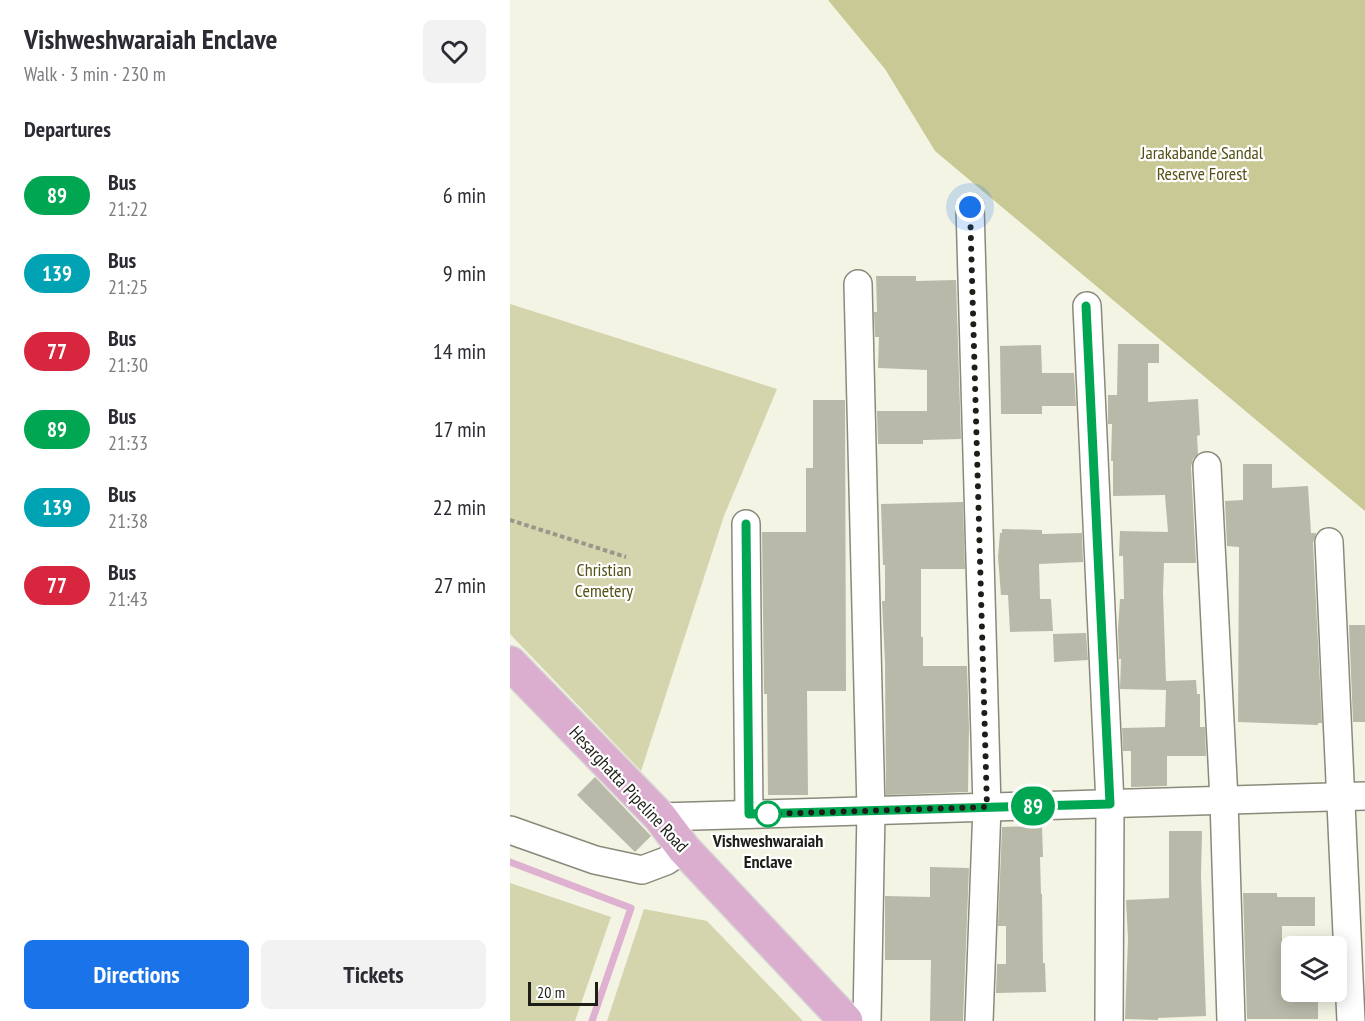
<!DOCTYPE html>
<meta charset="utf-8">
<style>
body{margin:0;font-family:"PT Sans Narrow",sans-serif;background:#f2f2f3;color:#2b2b33;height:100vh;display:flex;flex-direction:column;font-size:22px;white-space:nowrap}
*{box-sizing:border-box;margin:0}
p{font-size:20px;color:#7c7c81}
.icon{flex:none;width:33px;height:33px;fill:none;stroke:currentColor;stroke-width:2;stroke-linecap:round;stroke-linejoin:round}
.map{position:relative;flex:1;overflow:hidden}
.drawer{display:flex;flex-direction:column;background:#fff;width:510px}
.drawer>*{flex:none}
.badge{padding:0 12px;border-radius:20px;font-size:21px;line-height:39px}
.buttons{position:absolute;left:771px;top:936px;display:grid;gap:12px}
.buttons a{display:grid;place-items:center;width:66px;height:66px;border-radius:9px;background:#fff;box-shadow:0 3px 15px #0003;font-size:30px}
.scale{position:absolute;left:18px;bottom:15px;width:70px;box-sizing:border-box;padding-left:6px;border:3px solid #1e1e18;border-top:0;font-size:16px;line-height:21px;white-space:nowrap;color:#1e1e18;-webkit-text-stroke:4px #fff;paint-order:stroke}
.you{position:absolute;width:30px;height:30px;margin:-15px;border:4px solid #fff;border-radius:50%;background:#1a73e8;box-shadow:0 0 0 9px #1a73e833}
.map>.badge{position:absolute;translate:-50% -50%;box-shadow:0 0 0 3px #fff}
h2{padding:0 24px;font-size:22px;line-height:54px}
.round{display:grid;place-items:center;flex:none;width:63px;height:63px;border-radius:9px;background:#f2f2f3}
.summary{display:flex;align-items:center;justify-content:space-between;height:102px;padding:0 24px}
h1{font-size:28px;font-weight:700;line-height:45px}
.action{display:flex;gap:12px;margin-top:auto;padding:12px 24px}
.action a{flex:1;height:69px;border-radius:9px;background:#1a73e8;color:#fff;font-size:24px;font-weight:700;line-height:69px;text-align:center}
.action a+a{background:#f2f2f3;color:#2b2b33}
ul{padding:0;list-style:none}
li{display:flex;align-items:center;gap:18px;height:78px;padding:0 24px}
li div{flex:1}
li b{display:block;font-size:22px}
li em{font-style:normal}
li .badge{min-width:66px;font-weight:700;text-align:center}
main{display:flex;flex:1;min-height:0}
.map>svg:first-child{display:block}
.green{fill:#d4d4ad}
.forest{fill:#c9c995}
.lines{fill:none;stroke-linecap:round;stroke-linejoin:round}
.stream{stroke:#dfb1d1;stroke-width:7}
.building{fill:#b9b9aa}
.minor-casing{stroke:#8a8a7b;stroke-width:30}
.major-casing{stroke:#d6d6d5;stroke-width:36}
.path{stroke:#97978b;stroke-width:4;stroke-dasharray:4.5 3;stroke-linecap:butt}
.minor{stroke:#fff;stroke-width:27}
.major{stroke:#dbaecf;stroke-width:33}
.line-casing{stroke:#fff;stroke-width:14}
.line{stroke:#00a651;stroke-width:9}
.walk{stroke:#1e1e18;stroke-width:6;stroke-dasharray:0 10.8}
.stop-dot{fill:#fff;stroke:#00a651;stroke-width:3}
.labels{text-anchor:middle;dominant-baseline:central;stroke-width:4.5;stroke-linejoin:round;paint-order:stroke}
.park-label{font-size:18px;fill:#535115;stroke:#fff}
.street-label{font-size:18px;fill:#1e1e18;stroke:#fff}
.stop-label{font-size:18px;font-weight:bold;fill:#1e1e18;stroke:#fff}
</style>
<main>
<section class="drawer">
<div class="summary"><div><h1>Vishweshwaraiah Enclave</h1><p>Walk · 3 min · 230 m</p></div><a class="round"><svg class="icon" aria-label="heart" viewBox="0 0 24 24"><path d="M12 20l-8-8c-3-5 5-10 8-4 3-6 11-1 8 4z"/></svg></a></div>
<h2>Departures</h2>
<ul>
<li><span class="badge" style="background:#00a651;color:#fff">89</span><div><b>Bus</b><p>21:22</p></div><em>6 min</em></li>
<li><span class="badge" style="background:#00a3b4;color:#fff">139</span><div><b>Bus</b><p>21:25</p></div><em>9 min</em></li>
<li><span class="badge" style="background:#d7263d;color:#fff">77</span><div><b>Bus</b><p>21:30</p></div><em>14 min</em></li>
<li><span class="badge" style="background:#00a651;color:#fff">89</span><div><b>Bus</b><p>21:33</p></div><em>17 min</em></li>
<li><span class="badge" style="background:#00a3b4;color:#fff">139</span><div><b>Bus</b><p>21:38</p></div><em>22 min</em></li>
<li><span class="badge" style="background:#d7263d;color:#fff">77</span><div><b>Bus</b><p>21:43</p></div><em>27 min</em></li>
</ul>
<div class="action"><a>Directions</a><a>Tickets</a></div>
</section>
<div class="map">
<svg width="855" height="1021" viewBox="0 0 855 1021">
<rect width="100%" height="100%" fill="#f4f4e4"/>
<!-- green -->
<g class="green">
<path d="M0 304 267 389 214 516 131 771 0 634Z"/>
<path d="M0 883 101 917 65 1021H0Z"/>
<path d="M134 909 197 921 293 1021H97Z"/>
</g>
<!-- forest -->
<path class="forest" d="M318 0H855V511L425 151 375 69Z"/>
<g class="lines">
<!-- stream -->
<path class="stream" d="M0 862 121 908 82 1021"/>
</g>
<!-- building -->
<g class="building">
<path d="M366 276H406V281L446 280 451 439 413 440V444H368L367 411H417V370L368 368 369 337H365L364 312H367Z"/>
<path d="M608 344H649V363H638V402L688 399 690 435 687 436 688 454 683 459 681 467 686 563H654L653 593 656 681 686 680 687 694H690V727H695L696 756H657V786L621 787V751H613L612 728 655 727 656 690 610 689 611 659H609L608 629 610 599H614L613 556H609L610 531 658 532 655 495 603 496V461H601L602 424H598V395H607Z"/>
<path d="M531 345 532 373H564L566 406H532V414H491L490 346Z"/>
<path d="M303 400H335L336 691H297L298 795H258L257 694H254L252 532H296V468H303Z"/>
<path d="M733 464H762V488L798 486 801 533H806L803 543 812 723H808V725L728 722 729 547 717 546 715 501 733 500Z"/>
<path d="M453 502 455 569H411V637H413V666H457L459 728 458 792 376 795 375 663 372 601H375V565H373L371 504Z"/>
<path d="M492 529 532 530V534L572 533 573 562 529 564 530 599H541L543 631 500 632 498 595H491L488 557 490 533H492Z"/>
<path d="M839 625H855V722H843Z"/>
<path d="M576 633 578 660 544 662 543 634Z"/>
<path d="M85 777 141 836 125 852 67 795Z"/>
<path d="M532 826 533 857H530L531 894H532L533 963H535L536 992 486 993 487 964H496V926H488L492 827Z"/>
<path d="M659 831H692L691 875 696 1016 648 1018V1020L615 1019 618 939 616 900 659 898Z"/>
<path d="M420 867 459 868 453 1021H420L421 960H375V896L420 897Z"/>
<path d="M733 893H767V897H805V926H772V994L808 995V1019H737Z"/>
</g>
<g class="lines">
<defs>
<g id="minor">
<path d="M460 207 477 807 469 1021"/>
<path d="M348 284 361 811 357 1021"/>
<path d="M577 306 600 804 599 1021"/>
<path d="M697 466 714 800 721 1021"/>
<path d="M236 524 239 814"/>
<path d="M819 542 841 1021"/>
<path d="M150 817 855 796"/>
<path d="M0 830 85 860 132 870 156 861 174 849"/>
</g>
<path id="major" d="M0 663 150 817 174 849 336 1021"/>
</defs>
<!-- minor casing -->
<use href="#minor" class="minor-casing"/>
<!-- major casing -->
<use href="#major" class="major-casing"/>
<!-- path -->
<path class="path" d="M0 520 116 557"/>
<!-- minor -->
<use href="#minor" class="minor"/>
<!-- major -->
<use href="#major" class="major"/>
</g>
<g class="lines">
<defs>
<path id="line" d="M236 524 239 814 600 804 576 306"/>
</defs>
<!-- line casing -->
<use href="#line" class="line-casing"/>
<!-- line -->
<use href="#line" class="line"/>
<!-- walk -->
<path class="walk" d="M258 814 477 807 460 207"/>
</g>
<!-- markers -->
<circle class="stop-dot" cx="258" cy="814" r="12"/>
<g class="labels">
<!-- park labels -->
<g class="park-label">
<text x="692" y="152">Jarakabande Sandal<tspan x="692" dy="21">Reserve Forest</tspan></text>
<text x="94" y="569">Christian<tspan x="94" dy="21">Cemetery</tspan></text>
</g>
<!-- street labels -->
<g class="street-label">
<text transform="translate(119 789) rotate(47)">Hesarghatta Pipeline Road</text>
</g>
<!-- stop labels -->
<g class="stop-label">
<text x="258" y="840">Vishweshwaraiah<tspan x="258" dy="21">Enclave</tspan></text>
</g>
</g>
</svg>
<div class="buttons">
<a><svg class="icon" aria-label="layers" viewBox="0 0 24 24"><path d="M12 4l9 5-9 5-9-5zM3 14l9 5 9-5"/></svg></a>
</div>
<div class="scale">20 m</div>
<div class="you" style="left:460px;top:207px"></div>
<b class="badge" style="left:523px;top:806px;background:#00a651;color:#fff">89</b>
</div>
</main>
